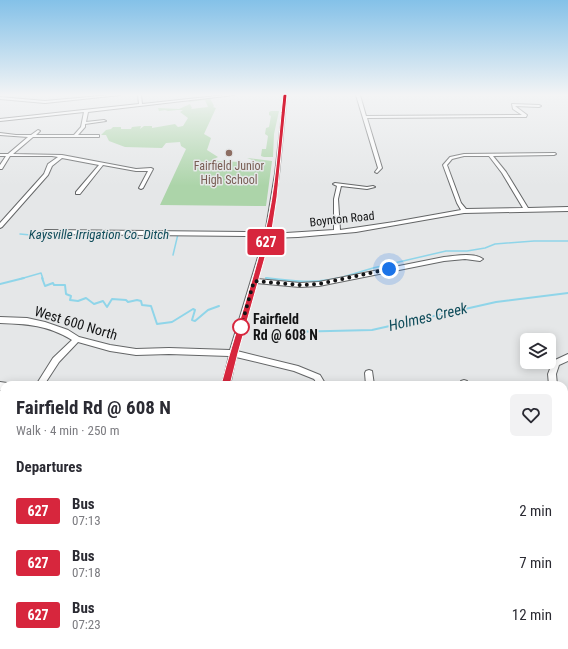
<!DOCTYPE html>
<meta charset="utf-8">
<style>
body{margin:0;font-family:"Roboto Condensed",sans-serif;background:#f2f2f3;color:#2b2b33;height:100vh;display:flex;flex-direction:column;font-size:15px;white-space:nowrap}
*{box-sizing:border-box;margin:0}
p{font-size:13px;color:#7c7c81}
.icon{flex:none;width:22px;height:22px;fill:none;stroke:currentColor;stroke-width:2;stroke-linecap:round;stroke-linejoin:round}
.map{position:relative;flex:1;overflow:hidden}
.panel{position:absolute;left:0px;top:381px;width:568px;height:268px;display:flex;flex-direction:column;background:#fff;border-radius:12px 12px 0 0;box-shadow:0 2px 10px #0003}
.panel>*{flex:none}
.badge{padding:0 8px;border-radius:3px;font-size:14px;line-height:26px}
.controls{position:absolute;left:520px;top:333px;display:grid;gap:8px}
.controls a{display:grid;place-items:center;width:36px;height:36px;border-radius:6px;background:#fff;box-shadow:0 2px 10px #0003;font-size:20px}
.you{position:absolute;width:20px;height:20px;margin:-10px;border:3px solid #fff;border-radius:50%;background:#1a73e8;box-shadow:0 0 0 6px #1a73e833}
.map>.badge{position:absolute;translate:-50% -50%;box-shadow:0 0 0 2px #fff}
h2{padding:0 16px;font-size:15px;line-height:36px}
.round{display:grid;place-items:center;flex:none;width:42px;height:42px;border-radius:6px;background:#f2f2f3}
.summary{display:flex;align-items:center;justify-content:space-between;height:68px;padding:0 16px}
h1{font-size:19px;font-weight:700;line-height:30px}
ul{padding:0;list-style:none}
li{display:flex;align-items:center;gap:12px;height:52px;padding:0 16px}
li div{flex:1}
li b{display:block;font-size:15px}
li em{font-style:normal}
li .badge{min-width:44px;font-weight:700;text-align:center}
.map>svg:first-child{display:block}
.green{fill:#acd4a9}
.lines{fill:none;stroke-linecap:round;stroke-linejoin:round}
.stream-far1{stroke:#8fd5e9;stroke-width:1.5}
.stream{stroke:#8fd5e9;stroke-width:2}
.minor-casing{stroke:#646667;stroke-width:2}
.minor{fill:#fff;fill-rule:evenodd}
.line{fill:#d7263d;stroke:#fff}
.walk{stroke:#131415;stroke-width:4;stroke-dasharray:0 7.2}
.education-dot{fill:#8d6e63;stroke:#e5e7e8;stroke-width:1.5}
.stop-dot{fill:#fff;stroke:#d7263d;stroke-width:2}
.labels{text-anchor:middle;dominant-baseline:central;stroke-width:3;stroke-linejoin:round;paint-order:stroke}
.far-education-label{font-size:12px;fill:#785e54;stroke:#e5e7e8}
.far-street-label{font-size:12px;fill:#131415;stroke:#e5e7e8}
.far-water-label{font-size:13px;font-style:italic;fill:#0f4c5a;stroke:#e5e7e8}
.stop-label{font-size:14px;font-weight:bold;fill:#131415;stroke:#e5e7e8;text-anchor:start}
.street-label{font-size:14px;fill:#131415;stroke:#e5e7e8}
.water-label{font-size:15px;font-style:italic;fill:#0f4c5a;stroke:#e5e7e8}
</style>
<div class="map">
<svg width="568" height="649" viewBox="0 0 568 649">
<rect width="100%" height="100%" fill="#e5e7e8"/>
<!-- green -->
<g class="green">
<path d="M210 98 214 106 213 107 216 108 204 134 211 138 207 150 218 157 214 159 218 161 241 162 247 165H253L255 163H261L247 158 272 161 266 206 160 205 186 149 181 146 180 142 166 143 162 148 125 147 109 141 106 135H101L106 130 111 129 113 127H121V129H131L132 127 141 126 140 129 144 126H152V128L175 124 178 127 183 126 188 118 180 112 183 110H177L168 111 165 110 159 111 158 108 179 109 190 104 192 108 191 109 208 107 205 100 189 102 188 101Z"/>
<path d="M271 111H279L274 134 273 157H264L261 156 262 149H266L268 136 265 134H269H265L266 128 269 127 271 116 269 115V112Z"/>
</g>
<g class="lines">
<!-- stream-far1 -->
<g class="stream-far1">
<path d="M20 234 41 236 66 234"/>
<path d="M173 255 178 234"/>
<path d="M266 278 270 279"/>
<path d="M20 279 41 273 43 279"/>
<path d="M336 279 373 268 446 251H467L485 248 495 244 534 241H568"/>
</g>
<!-- stream -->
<g class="stream">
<path d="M42 278 45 286 53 283 54 285H65L66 294 71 296 70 300 78 301 86 298 94 304 103 301 107 307 112 299 126 300 128 302 137 300 141 301 142 305 151 306 157 324 172 322 193 309 195 310 192 320 195 321 208 310 219 306"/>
<path d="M266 278C290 281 316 284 339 278"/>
<path d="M0 284 24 278"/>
<path d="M288 332 372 330 496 302 568 293"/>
</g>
<defs>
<g id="minor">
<path d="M111 95H120L45 103 0 99V97L45 101Z"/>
<path d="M138 95H141L142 104 226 95H234L88 112 86 122 104 120 106 121 85 124V127L78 135H99V137H33L13 154 62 155 136 169 151 168 153 169 143 188 141 189 139 188 148 171H136L103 165 80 194H76V192L99 165 62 158 52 166 48 175 2 227 0 228V223L44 174 48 164 58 157 52 156H10L2 169H0V165L6 156H0V154H8L28 137 0 135V133L16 135H31L38 130 40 131 36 135H74L81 127 84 112 0 121V119L139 104Z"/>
<path d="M284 95H287L279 174 270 234 334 230V199L337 186 333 184 335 183 367 187 373 186 375 187 367 189 341 186 338 199 340 230 394 222 461 210 457 203 443 165 450 157 464 154 555 153 556 154 554 155 493 156 506 172 528 208 568 207V211L464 213 356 232 298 237 269 238 257 279 300 283 319 282 444 257C455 256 473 252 483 259L480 261 465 259 444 261 319 286 300 287 256 283 237 351 298 366 320 375 326 385H318L314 379 294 371 236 357 230 385H222L229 356 169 354 136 355 110 351 78 342 59 362 44 385H36L53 358 72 340C48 325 27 324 0 323V317L27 318 45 322 68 330 79 337 110 345 136 349 169 348 230 350 264 237 246 236 45 234 42 232 45 230 246 232 265 234 275 174ZM464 156H489L502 173 523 208 466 209 461 203 447 165 452 159Z"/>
<path d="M356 95H360L366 116 522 115 513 109 512 104 539 105 541 106 539 107 515 106 527 115 526 117 367 118 382 168 377 173 375 172 378 168Z"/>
<path d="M568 354V361L559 365 556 374 557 385H549L548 374 553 361Z"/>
<path d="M369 370 372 371 374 385H366L365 373 366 371Z"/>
<path d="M464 380 467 381 468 385H460L461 381Z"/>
<path d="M0 382 7 383 8 385H4V390H0Z"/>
<path d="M564 401 567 402 568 404V417L565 416Z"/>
<path d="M4 450V464L0 467V453Z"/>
<path d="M568 498V508L564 509V499Z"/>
<path d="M185 645H197L196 649H184Z"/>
</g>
</defs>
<!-- minor casing -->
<use href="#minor" class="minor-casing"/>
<!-- minor -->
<use href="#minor" class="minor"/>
</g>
<!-- sky -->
<linearGradient id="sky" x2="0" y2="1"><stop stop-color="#84c1e8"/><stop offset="0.51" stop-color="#f3f4f5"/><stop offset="1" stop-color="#f3f4f5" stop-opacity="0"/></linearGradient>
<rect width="568" height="186" fill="url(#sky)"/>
<!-- line -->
<path class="line" d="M285 94 287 95 277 197 271 236 238 353 230 385 229 388 226 389 223 388 221 385C234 335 252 286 264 236 276 191 278 141 283 95Z"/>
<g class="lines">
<!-- walk -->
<path class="walk" d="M241 327 254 281 300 285 319 284 389 269"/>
</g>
<!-- markers -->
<circle class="education-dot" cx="229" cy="153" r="4"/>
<circle class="stop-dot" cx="241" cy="327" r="8"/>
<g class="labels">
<!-- far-education labels -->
<g class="far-education-label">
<text x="229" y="166">Fairfield Junior<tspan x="229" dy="14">High School</tspan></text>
</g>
<!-- far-street labels -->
<g class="far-street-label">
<text transform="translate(342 219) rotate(-6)">Boynton Road</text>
</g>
<!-- far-water labels -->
<g class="far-water-label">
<text x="99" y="234">Kaysville Irrigation Co. Ditch</text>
</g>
<!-- stop labels -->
<g class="stop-label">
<text x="253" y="319">Fairfield<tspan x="253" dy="16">Rd @ 608 N</tspan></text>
</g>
<!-- street labels -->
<g class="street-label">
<text transform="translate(76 323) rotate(17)">West 600 North</text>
</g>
<!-- water labels -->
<g class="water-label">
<text transform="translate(428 317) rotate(-13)">Holmes Creek</text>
</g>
</g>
</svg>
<div class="controls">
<a><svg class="icon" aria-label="layers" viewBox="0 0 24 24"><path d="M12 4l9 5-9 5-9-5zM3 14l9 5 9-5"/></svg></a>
</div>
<div class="you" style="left:389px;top:269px"></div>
<b class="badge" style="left:266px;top:242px;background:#d7263d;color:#fff">627</b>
<section class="panel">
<div class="summary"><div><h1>Fairfield Rd @ 608 N</h1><p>Walk · 4 min · 250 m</p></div><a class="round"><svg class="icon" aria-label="heart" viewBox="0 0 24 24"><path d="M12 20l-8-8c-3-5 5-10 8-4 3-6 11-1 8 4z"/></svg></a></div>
<h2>Departures</h2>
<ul>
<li><span class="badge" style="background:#d7263d;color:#fff">627</span><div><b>Bus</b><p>07:13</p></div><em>2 min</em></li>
<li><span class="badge" style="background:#d7263d;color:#fff">627</span><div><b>Bus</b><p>07:18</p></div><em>7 min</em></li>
<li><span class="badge" style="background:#d7263d;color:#fff">627</span><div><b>Bus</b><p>07:23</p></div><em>12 min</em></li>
</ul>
</section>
</div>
